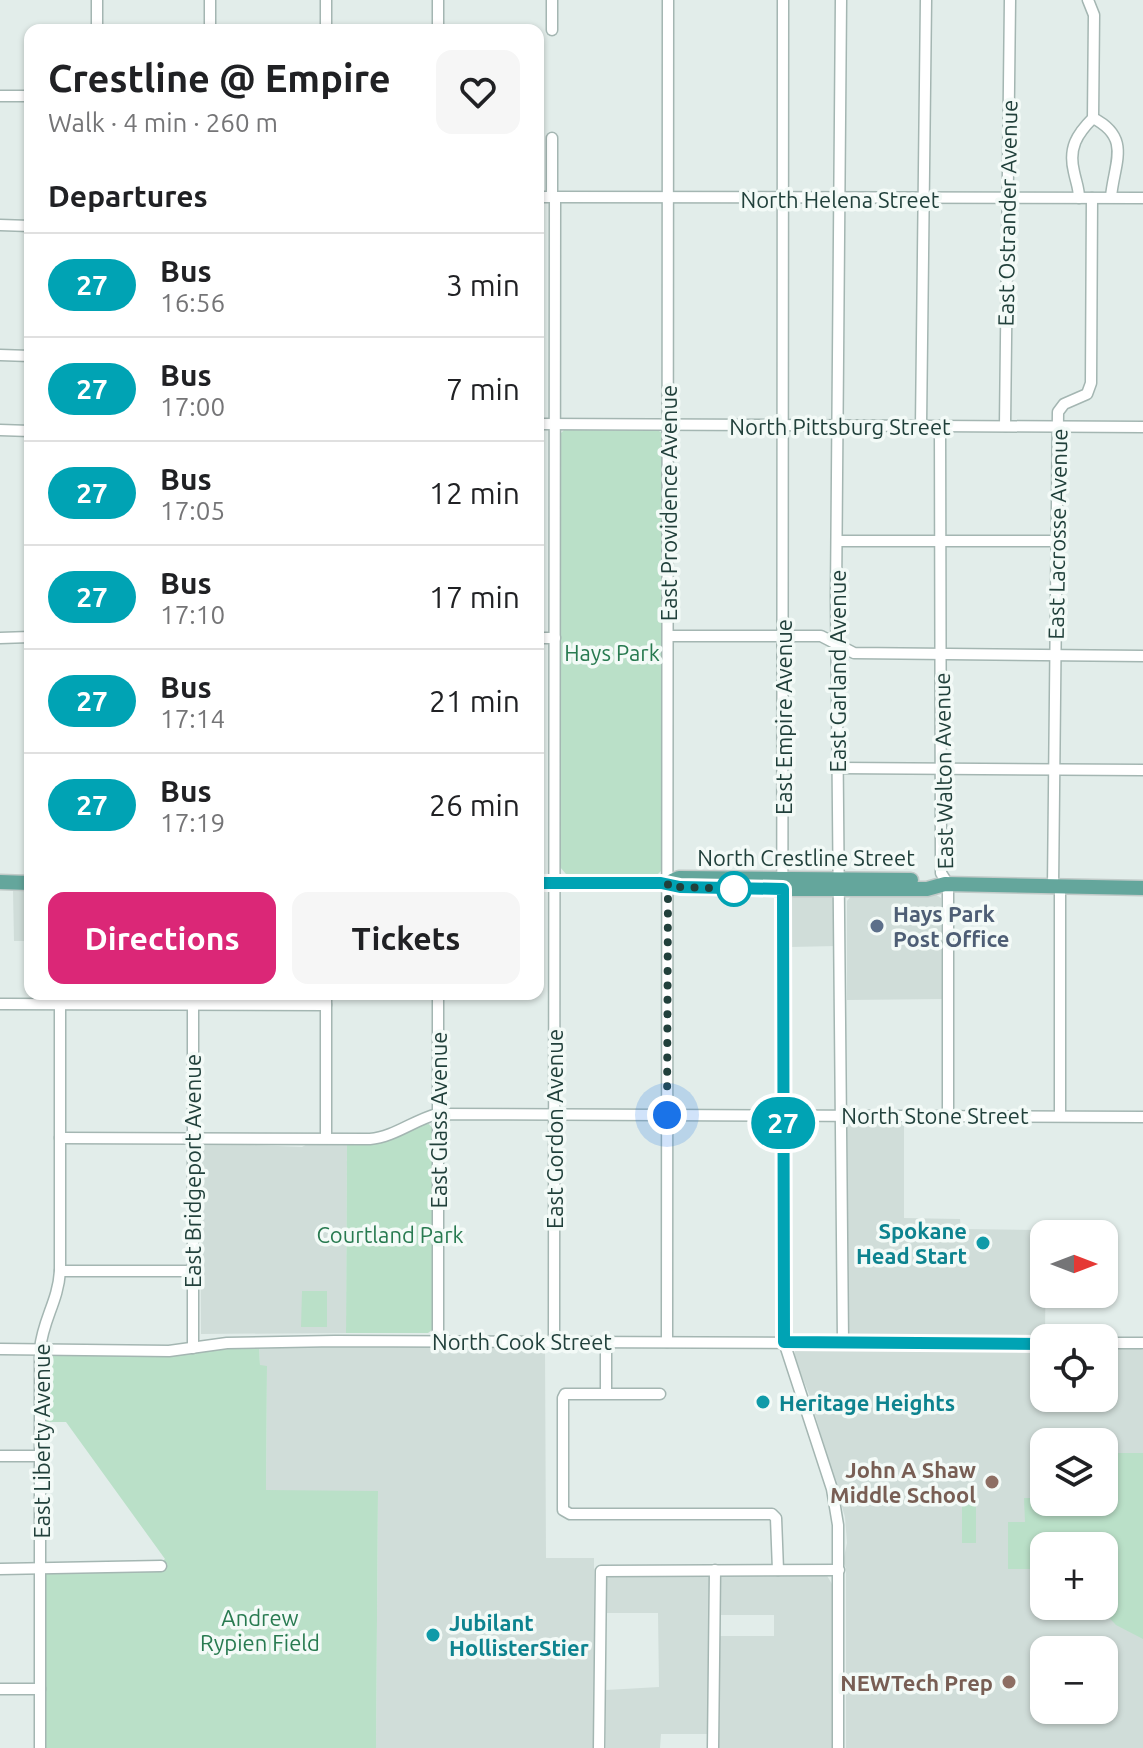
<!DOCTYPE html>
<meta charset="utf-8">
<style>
body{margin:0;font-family:Ubuntu,sans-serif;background:#f6f6f6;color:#202124;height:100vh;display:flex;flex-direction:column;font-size:30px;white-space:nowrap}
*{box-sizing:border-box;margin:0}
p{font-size:26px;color:#757577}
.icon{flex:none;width:44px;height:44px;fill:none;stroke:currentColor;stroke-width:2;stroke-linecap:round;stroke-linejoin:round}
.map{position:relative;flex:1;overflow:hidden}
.sheet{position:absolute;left:24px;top:24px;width:520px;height:976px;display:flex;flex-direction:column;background:#fff;border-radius:16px;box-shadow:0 2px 6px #0004}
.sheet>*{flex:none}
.badge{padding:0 16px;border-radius:26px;font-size:28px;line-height:52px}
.needle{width:52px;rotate:90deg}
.fabs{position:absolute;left:1030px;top:1220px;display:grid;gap:16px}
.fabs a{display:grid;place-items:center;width:88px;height:88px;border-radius:16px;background:#fff;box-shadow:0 2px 6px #0004;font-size:40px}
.you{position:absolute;width:40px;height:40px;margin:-20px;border:6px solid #fff;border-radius:50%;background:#1a73e8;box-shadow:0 0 0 12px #1a73e833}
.map>.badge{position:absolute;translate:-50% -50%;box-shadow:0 0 0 4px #fff}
h2{padding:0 24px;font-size:30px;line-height:72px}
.round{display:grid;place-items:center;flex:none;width:84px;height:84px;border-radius:16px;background:#f6f6f6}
.overview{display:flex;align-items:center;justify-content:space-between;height:136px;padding:0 24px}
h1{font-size:38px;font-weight:600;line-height:60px}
.action{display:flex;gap:16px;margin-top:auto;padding:16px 24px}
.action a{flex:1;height:92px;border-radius:16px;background:#db2777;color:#fff;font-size:32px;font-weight:600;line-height:92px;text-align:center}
.action a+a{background:#f6f6f6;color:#202124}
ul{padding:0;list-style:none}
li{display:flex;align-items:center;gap:24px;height:104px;padding:0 24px;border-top:2px solid #e0e0e0}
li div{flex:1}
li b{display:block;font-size:30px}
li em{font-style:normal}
li .badge{min-width:88px;font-weight:700;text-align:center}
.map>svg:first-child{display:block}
.built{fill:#d0ddd9;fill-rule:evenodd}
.green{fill:#bae0c8}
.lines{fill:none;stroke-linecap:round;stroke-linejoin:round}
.minor-casing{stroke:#a4b6b2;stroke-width:13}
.major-casing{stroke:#c1cac8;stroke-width:17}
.minor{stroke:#fff;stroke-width:10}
.major{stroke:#64a69c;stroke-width:14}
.line-casing{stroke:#fff;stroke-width:18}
.line{stroke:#00a3b4;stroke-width:12}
.walk{stroke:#21403b;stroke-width:8;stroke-dasharray:0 14.4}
.stop-dot{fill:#fff;stroke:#00a3b4;stroke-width:4}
.service-dot{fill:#5c6f8a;stroke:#f3faf7;stroke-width:3}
.culture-dot{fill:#0f9aa8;stroke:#f3faf7;stroke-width:3}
.education-dot{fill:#8d6e63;stroke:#f3faf7;stroke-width:3}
.labels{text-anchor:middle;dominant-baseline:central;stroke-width:7;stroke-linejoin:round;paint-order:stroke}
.street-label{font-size:22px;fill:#21403b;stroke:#f3faf7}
.park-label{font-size:22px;fill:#287a50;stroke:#f3faf7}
.service-label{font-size:22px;font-weight:bold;fill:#4e5e75;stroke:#f3faf7;text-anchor:start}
.culture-label{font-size:22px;font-weight:bold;fill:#0d838f;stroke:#f3faf7;text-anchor:start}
.education-label{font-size:22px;font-weight:bold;fill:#785e54;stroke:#f3faf7;text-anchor:end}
</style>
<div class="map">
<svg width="1143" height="1748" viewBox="0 0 1143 1748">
<rect width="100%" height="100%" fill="#e2edea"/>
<!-- built -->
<g class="built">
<path d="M13 890H30V941H14Z"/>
<path d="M796 894 834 895 836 900 837 946 790 947V900Z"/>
<path d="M853 894H935L941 898 942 999 847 1000V901Z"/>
<path d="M846 1120H904V1218L960 1219 961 1229 1046 1230 1045 1338 855 1337 846 1335Z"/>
<path d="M200 1143 302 1147 309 1143H347L346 1333 201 1334Z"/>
<path d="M259 1346H545L546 1558H594V1748H376L378 1492 266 1491 267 1366H260Z"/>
<path d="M933 1346 940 1349 1034 1346 1044 1349V1398H1104V1347L1135 1346 1143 1350V1748H846V1568L843 1562 847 1543 845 1517 809 1394 794 1357 795 1351 799 1347ZM1044 1442H1104V1502H1044ZM1044 1546H1104V1606H1044ZM1044 1650H1104V1710H1044Z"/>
<path d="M820 1573 826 1574 832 1584V1748H708V1734H661L660 1748H606V1690L659 1687 658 1613H606V1580L608 1576 612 1574 813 1575ZM721 1615H774V1636H720Z"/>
</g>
<!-- green -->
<g class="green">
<path d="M564 430 659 431 663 434V869L658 874H566L560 867V434Z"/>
<path d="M427 1122 435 1131 433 1329 428 1333H346L347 1143Z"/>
<path d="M302 1291H327V1327H301Z"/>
<path d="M259 1346 260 1365 267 1366 266 1490 378 1491 376 1748H46V1563H160L165 1559 66 1422H46V1362L48 1357 54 1354 189 1353Z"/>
<path d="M1104 1453H1143V1639L1116 1625 1098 1606H1104V1546H1044V1569H1008V1522H1025L1024 1498H1035L1044 1483V1502H1104Z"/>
<rect x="962" y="1488" width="14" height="55"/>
</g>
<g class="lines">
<defs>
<g id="minor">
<path d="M97 0V30"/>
<path d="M783 0 782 1319 784 1342 832 1489 838 1525V1748"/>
<path d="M841 0 836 596 843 1342"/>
<path d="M210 30V0"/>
<path d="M326 30V0"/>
<path d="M438 30V0"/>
<path d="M552 30V0"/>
<path d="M0 96H30"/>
<path d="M1093 118C1132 138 1114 163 1111 197"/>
<path d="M552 138V197"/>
<path d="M538 197 1143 198"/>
<path d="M1079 198C1079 188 1076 182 1074 172 1068 148 1077 134 1093 118L1094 15 1088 0"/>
<path d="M0 225 30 226"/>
<path d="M0 355 30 356"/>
<path d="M538 424 1143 427"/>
<path d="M921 426 926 0"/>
<path d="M940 426 941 873 948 884V1115"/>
<path d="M1005 426 1010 0"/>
<path d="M0 430 30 431"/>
<path d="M837 541H1057"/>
<path d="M668 636H821L854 653 1143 656"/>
<path d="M0 638 30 637"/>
<path d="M538 638H555"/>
<path d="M838 768 1143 770"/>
<path d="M1053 887 1058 412 1064 404 1087 394 1091 383 1092 198"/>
<path d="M1060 887V1116"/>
<path d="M0 1004 326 1005"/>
<path d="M60 1138 370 1139C394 1137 414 1120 437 1114L1143 1117"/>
<path d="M326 1138V994"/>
<path d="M60 1271H193"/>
<path d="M438 1341V994"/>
<path d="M554 1341 555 197"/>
<path d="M606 1342V1393"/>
<path d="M667 1342 668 0"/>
<path d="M1104 1343H1143"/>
<path d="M193 1348V994"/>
<path d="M0 1349 169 1351 227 1343 335 1341 1044 1344"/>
<path d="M660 1394H565L563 1398V1510L570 1514H772L776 1518 778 1570"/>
<path d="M0 1456H39"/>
<path d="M0 1569 161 1566"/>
<path d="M0 1689H40"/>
<path d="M40 1748V1349C43 1319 58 1302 60 1271V994"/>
<path d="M599 1748 601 1571 839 1570"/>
<path d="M713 1748 715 1570"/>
</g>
<g id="major">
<path d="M672 881 679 878 911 880"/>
<path d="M0 882 30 883"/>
<path d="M538 883H661L680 887 725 889H927L945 884 1143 888"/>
</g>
</defs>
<!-- minor casing -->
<use href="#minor" class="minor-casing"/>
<!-- major casing -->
<use href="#major" class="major-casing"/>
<!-- minor -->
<use href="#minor" class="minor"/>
<!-- major -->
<use href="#major" class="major"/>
</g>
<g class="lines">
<defs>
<path id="line" d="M538 883H661L680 887 783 889 784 1342 1044 1344"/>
</defs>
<!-- line casing -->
<use href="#line" class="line-casing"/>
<!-- line -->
<use href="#line" class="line"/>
<!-- walk -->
<path class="walk" d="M667 1115 668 883 680 887 734 889"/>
</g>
<!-- markers -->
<circle class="stop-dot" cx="734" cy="889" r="16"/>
<circle class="service-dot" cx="877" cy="926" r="8"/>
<g class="culture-dot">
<circle cx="983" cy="1243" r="8"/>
<circle cx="763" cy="1402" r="8"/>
<circle cx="433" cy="1635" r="8"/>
</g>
<g class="education-dot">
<circle cx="992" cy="1482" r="8"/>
<circle cx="1009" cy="1682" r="8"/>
</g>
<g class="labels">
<!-- street labels -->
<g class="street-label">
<text x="840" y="199">North Helena Street</text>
<text transform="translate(1007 213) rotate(-89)">East Ostrander Avenue</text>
<text x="840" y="426">North Pittsburg Street</text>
<text transform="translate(668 503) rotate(-90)">East Providence Avenue</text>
<text transform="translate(1057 534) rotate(-89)">East Lacrosse Avenue</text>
<text transform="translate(837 671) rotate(-90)">East Garland Avenue</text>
<text transform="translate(783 717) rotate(-90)">East Empire Avenue</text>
<text transform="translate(943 771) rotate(-91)">East Walton Avenue</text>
<text x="806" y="857">North Crestline Street</text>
<text x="935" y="1115">North Stone Street</text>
<text transform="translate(438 1120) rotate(-90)">East Glass Avenue</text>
<text transform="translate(554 1129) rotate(-90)">East Gordon Avenue</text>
<text transform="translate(192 1171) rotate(-90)">East Bridgeport Avenue</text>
<text x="522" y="1341">North Cook Street</text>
<text transform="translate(41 1441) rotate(-90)">East Liberty Avenue</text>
</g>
<!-- park labels -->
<g class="park-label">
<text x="612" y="652">Hays Park</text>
<text x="390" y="1234">Courtland Park</text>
<text x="260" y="1617">Andrew<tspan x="260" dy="25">Rypien Field</tspan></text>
</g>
<!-- service labels -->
<g class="service-label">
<text x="893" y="913">Hays Park<tspan x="893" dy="25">Post Office</tspan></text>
</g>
<!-- culture labels -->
<g class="culture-label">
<text x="967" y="1230" text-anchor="end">Spokane<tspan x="967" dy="25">Head Start</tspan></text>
<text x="779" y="1402">Heritage Heights</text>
<text x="449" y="1622">Jubilant<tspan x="449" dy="25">HollisterStier</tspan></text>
</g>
<!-- education labels -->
<g class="education-label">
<text x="976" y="1469">John A Shaw<tspan x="976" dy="25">Middle School</tspan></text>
<text x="993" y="1682">NEWTech Prep</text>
</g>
</g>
</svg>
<div class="fabs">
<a><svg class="needle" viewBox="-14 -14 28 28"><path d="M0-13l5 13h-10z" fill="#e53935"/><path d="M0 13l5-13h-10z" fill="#757577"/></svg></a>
<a><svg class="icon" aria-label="locate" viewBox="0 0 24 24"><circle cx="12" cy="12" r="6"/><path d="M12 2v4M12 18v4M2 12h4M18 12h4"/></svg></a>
<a><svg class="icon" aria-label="layers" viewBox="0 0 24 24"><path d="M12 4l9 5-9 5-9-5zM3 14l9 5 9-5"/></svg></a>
<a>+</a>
<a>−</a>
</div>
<div class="you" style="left:667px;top:1115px"></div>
<b class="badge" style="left:783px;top:1123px;background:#00a3b4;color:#fff">27</b>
<section class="sheet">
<div class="overview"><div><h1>Crestline @ Empire</h1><p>Walk · 4 min · 260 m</p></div><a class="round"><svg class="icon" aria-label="heart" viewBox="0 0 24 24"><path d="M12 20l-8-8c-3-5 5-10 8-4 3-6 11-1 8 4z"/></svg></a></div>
<h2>Departures</h2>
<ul>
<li><span class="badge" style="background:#00a3b4;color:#fff">27</span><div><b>Bus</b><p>16:56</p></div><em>3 min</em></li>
<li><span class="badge" style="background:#00a3b4;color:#fff">27</span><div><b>Bus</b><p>17:00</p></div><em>7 min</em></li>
<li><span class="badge" style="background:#00a3b4;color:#fff">27</span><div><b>Bus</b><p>17:05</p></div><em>12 min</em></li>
<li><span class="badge" style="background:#00a3b4;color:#fff">27</span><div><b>Bus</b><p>17:10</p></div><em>17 min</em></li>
<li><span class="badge" style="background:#00a3b4;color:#fff">27</span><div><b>Bus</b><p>17:14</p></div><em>21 min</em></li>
<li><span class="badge" style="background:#00a3b4;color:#fff">27</span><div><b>Bus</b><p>17:19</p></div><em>26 min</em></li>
</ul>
<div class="action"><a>Directions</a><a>Tickets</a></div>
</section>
</div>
